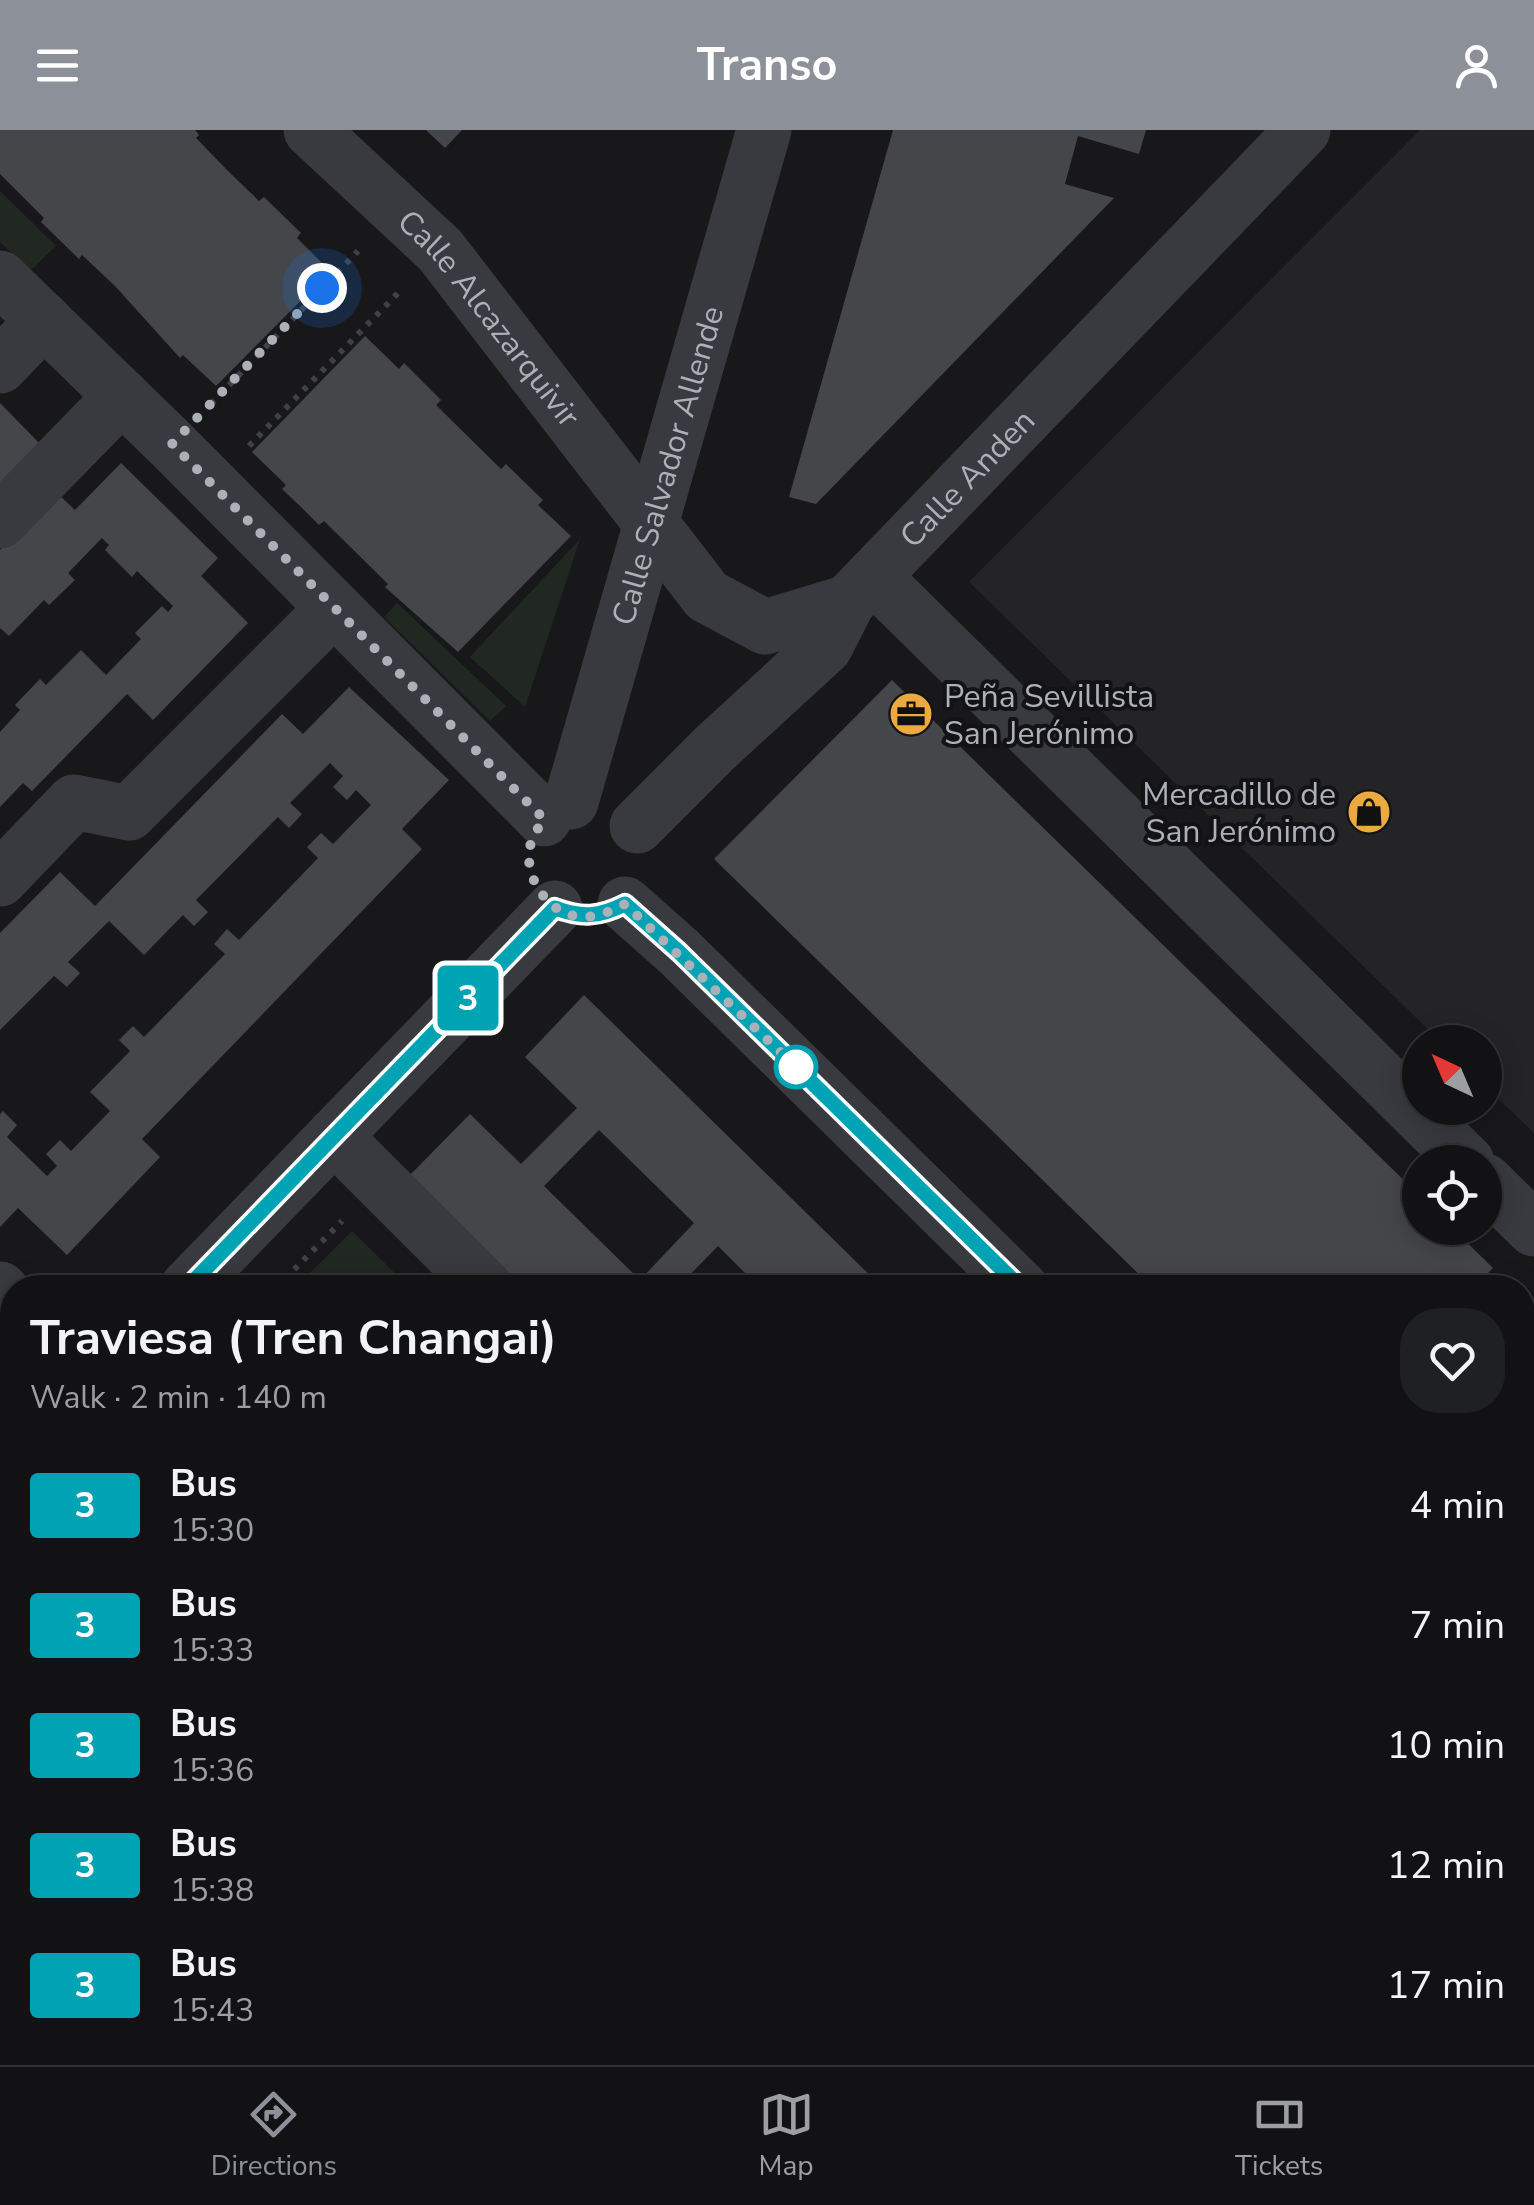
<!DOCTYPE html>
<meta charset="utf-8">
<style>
body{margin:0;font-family:"Nunito Sans",sans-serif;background:#1f2022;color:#f1f3f6;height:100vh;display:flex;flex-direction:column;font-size:38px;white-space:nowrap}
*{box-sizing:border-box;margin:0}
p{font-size:32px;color:#9c9ea0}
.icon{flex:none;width:55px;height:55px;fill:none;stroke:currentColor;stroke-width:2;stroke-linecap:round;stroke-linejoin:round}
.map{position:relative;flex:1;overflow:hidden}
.details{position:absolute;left:0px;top:1145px;width:1535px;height:790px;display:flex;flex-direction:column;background:#121214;border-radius:40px 40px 0 0;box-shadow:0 5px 25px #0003,0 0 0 2px #313234}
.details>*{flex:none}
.badge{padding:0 20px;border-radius:8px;font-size:35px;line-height:65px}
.needle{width:65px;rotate:316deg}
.buttons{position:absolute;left:1402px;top:895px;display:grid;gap:20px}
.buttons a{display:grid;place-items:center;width:100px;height:100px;border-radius:50%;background:#121214;box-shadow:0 5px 25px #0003,0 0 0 2px #313234;font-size:50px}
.you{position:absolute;width:50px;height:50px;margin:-25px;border:8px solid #fff;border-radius:50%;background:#1a73e8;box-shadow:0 0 0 15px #1a73e833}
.map>.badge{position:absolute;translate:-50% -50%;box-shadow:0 0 0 5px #fff}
.round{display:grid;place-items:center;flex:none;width:105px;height:105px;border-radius:40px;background:#1f2022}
.head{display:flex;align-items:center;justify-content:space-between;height:170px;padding:0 30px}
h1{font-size:48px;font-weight:700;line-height:75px}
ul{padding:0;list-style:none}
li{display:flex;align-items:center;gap:30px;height:120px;padding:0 30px}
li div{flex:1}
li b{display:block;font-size:38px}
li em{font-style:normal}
li .badge{min-width:110px;font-weight:700;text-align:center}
header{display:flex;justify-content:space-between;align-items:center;height:130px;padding:0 30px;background:#8c9099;color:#fff;font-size:45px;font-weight:700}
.dock{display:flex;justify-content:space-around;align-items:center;height:140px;border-top:2px solid #313234;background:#121214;font-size:28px;color:#9c9ea0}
.dock a{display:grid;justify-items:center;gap:5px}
.dock .active{color:#8c9099}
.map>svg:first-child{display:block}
.built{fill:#242427}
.green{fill:#202821}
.building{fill:#45464a;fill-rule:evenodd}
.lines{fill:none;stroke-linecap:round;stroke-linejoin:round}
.path{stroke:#3f4146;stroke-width:6;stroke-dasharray:5 8;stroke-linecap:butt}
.street{stroke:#393a3f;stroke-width:55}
.secondary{stroke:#474a4f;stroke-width:55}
.line-casing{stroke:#fff;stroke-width:22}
.line{stroke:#00a3b4;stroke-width:15}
.walk{stroke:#abb0b9;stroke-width:10;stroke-dasharray:0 18}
.stop-dot{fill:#fff;stroke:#00a3b4;stroke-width:5}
.labels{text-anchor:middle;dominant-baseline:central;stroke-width:8;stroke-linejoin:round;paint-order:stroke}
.street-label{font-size:32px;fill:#abb0b9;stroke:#131315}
.poi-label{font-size:32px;fill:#abb0b9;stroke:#131315;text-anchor:start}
</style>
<header><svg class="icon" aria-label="menu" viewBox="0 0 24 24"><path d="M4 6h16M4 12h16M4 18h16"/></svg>Transo<svg class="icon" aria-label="person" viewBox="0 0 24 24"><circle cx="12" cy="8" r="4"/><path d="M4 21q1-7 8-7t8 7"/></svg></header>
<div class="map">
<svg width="1534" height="1935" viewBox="0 0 1534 1935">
<rect width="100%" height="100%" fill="#18181a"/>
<!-- built -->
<path class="built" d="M1420 0H1534V1003L1485 956V912H1441L969 452Z"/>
<!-- green -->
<g class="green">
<path d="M0 61 56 116 30 141 0 112Z"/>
<path d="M580 409 525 577 470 527Z"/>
<path d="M397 473 506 576 490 591 384 487Z"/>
<path d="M352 1101 409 1157H296Z"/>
<path d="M919 1923 1184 1922 1197 1935H907Z"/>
</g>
<!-- building -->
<g class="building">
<path d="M0 0H195L199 5 196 8 228 41 259 71 264 67 301 103 297 108 330 141 216 256 183 225 180 228 115 156 82 125 79 129 41 92 44 88 0 44Z"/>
<path d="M426 0H462L445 18Z"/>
<path d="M893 0H1146L1139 24 1078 6 1065 54 1114 68 816 374 789 367Z"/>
<path d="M365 206 399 239 404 233 441 270 436 275 501 339 506 334 543 370 538 375 571 406 458 522 385 457 388 454 324 391 319 395 302 378 282 359 286 355 252 322Z"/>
<path d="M0 273 45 319 0 363Z"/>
<path d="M121 333 218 428 201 446 248 493 153 590 127 564 32 661 23 653 0 677V602L20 580 15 575 40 549 46 555 81 520 106 545 141 509 135 503 162 476 168 482 173 476 137 441 132 447 105 420 109 415 102 408 68 443 75 450 49 475 44 470 9 506 0 498V420L56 362 75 380Z"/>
<path d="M892 550 1420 1066V1098H1452L1493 1138 1473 1158H1153L714 729Z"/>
<path d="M349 557 449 650 402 699 422 719 142 1009 160 1027 67 1125 18 1078 0 1097V984L3 981 17 995 7 1007 47 1046 57 1036 46 1024 60 1010 71 1021 110 981 90 962 130 921 119 910 133 896 144 907 225 824 214 814 227 799 239 810 318 728 307 717 321 703 333 714 371 675 356 660 347 670 333 657 343 646 330 633 290 673 302 684 289 698 278 687 196 770 208 782 194 796 183 785 144 825 109 791 68 832 80 843 67 857 54 846 0 900V803L60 742 95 776 282 584 303 604Z"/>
<path d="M584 865 883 1158H760L718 1116 677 1158H522L409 1046 470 984 521 1034 577 978 525 927ZM599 1000 694 1093 640 1150 544 1056Z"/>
<path d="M1534 1293V1532L1522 1521V1305Z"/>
<path d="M1522 1784 1534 1796V1931L1531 1935H1316L1303 1922H1472L1477 1927 1482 1922H1522Z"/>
</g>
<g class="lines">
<!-- path -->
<g class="path">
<path d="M211 274 358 121"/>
<path d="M249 316 401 160"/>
<path d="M276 1158 342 1091"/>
<path d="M0 1434 12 1422"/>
<path d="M1036 1922 1049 1935"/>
</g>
<!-- street -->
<g class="street">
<path id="s1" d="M311 0 440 120 707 466 765 497 848 472"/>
<path d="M0 148 172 315 544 689"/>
<path d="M0 236 44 190"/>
<path d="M0 391 122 266"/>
<path d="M873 446 1467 1032"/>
<path id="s2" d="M571 672 764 0"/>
<path id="s3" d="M637 696 715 618 825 517 848 472 1303 0"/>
<path d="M0 749 74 672 129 683 333 479"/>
<path d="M625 774 679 822 1021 1158"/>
<path d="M334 1006 486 1158"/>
<path d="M1485 1051 1534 1099"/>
<path d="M187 1158 555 778"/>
<path d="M0 1159 12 1172"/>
<path d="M1522 1214 1534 1202"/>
<path d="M0 1350 12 1337"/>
<path d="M1522 1645 1534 1656"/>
<path d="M1254 1922 1266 1935"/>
<path d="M812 1935 825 1922"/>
</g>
<!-- secondary -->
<path class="secondary" d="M18 1922 34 1935"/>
</g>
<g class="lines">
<defs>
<path id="line" d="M187 1158 555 778C582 788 599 787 625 774L679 822 1021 1158"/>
</defs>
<!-- line casing -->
<use href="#line" class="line-casing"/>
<!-- line -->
<use href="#line" class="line"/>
<!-- walk -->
<path class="walk" d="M322 158 172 314 544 689C537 700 529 711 529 725 528 754 551 784 580 787 596 788 611 781 625 774L796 937"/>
</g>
<!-- icons -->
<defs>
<symbol id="office-disc" viewBox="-11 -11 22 22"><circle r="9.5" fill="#ebaa3f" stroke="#131315"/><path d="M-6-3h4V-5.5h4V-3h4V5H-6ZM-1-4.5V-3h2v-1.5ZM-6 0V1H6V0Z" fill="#111"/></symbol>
<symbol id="shop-disc" viewBox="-11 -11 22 22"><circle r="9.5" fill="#ebaa3f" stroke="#131315"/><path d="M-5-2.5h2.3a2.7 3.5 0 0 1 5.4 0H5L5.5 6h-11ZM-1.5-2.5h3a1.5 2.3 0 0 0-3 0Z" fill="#111"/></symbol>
</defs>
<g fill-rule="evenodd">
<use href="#office-disc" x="886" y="559" width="50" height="50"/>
<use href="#shop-disc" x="1344" y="657" width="50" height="50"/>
</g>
<!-- markers -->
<circle class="stop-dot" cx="796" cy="937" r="20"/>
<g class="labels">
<!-- street labels -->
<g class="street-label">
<text stroke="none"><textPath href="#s1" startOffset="260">Calle Alcazarquivir</textPath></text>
<text stroke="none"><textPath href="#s2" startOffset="350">Calle Salvador Allende</textPath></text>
<text stroke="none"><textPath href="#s3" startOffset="482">Calle Anden</textPath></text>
</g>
<!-- poi labels -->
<g class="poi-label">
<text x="944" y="566">Peña Sevillista<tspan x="944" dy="37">San Jerónimo</tspan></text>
<text x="1336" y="664" text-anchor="end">Mercadillo de<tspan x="1336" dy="37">San Jerónimo</tspan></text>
</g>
</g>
</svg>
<div class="buttons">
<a><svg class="needle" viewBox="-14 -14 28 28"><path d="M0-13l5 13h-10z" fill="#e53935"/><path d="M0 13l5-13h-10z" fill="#9c9ea0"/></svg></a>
<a><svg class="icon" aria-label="locate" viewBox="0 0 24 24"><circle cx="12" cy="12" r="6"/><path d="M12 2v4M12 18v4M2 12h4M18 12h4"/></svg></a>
</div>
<div class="you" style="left:322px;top:158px"></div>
<b class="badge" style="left:468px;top:868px;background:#00a3b4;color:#fff">3</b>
<section class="details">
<div class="head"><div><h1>Traviesa (Tren Changai)</h1><p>Walk · 2 min · 140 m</p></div><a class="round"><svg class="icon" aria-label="heart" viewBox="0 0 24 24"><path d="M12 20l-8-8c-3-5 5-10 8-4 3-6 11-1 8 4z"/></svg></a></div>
<ul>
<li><span class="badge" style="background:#00a3b4;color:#fff">3</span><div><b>Bus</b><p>15:30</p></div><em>4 min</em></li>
<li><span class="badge" style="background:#00a3b4;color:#fff">3</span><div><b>Bus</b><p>15:33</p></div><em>7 min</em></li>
<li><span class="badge" style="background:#00a3b4;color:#fff">3</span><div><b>Bus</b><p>15:36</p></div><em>10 min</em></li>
<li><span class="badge" style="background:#00a3b4;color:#fff">3</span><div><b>Bus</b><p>15:38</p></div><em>12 min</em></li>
<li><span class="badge" style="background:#00a3b4;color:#fff">3</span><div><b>Bus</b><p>15:43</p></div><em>17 min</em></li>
</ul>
</section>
</div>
<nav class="dock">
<a class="active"><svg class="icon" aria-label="directions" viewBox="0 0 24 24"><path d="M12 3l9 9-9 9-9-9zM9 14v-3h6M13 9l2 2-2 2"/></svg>Directions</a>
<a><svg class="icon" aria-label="map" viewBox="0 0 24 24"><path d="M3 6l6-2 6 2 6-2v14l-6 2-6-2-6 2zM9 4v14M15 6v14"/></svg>Map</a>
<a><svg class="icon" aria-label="tickets" viewBox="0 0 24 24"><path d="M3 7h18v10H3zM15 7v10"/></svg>Tickets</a>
</nav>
